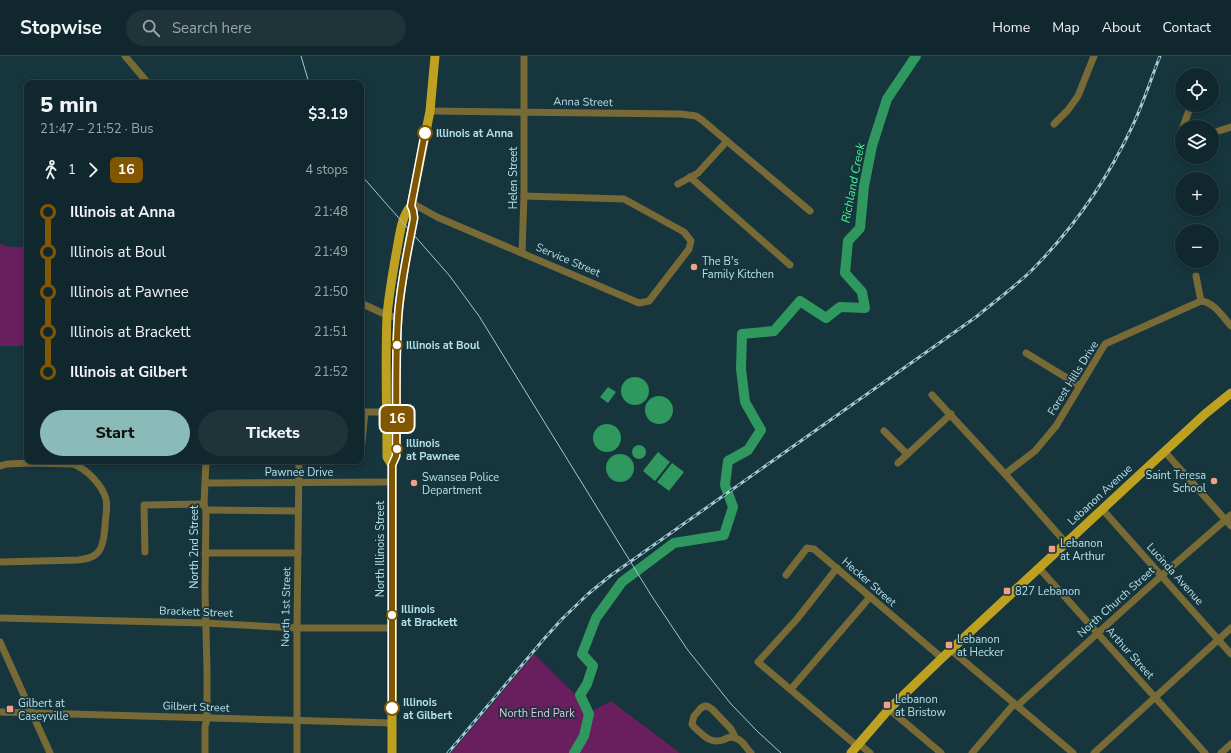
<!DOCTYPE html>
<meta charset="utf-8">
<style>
body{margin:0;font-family:"Nunito Sans",sans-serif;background:#1e3439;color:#f1f3f6;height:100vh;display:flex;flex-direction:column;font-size:15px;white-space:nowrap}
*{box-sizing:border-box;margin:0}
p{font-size:13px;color:#9ca6aa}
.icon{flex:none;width:22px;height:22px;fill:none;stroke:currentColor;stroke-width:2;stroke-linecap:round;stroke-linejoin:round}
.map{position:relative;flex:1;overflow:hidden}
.side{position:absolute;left:24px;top:24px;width:340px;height:384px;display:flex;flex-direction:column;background:#10282d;border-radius:8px;box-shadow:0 2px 6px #0003,0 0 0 1px #304449}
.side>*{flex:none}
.badge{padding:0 8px;border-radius:6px;font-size:14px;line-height:26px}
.controls{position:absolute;left:1175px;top:12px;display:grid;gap:8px}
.controls a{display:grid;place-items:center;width:44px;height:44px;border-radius:50%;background:#10282d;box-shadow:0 2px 6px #0003,0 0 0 1px #304449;font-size:20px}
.map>.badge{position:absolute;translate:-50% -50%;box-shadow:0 0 0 2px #fff}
.legs{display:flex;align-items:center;gap:6px;height:44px;padding:0 16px;font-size:13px}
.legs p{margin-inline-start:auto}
.headline{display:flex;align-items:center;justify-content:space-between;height:68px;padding:0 16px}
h1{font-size:22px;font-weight:800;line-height:30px}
.cta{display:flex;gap:8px;margin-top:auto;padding:8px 16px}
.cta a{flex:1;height:46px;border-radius:24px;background:#8bbbb9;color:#111;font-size:16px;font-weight:800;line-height:46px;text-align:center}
.cta a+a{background:#1e3439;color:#f1f3f6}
ul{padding:0 16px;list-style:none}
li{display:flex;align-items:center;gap:14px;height:40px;font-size:15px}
li i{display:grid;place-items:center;width:6px;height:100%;margin:0 5px;background:currentColor}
li i::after{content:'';width:10px;height:10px;margin:-5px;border:3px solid;border-radius:50%;background:#10282d}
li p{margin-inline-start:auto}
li:first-child i{background:linear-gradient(#0000 50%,currentColor 0)}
li:last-child i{background:linear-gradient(currentColor 50%,#0000 0)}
header{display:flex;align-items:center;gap:24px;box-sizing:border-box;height:56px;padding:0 20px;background:#10282d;border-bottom:1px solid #304449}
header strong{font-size:19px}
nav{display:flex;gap:22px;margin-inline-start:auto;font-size:14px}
.search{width:280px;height:36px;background:#1e3439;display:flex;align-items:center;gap:10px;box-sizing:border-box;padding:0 14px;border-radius:22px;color:#9ca6aa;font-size:15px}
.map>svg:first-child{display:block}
.green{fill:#691e5d}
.water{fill:#2f985e}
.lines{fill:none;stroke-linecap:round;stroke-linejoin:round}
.river{stroke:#2f985e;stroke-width:10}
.minor{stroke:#776a36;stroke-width:7}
.major{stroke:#bea121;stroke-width:9}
.tram{stroke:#a0cbd6;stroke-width:1}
.rail-casing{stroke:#a0cbd6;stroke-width:3}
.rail{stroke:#16353c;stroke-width:1.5;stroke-dasharray:4.5;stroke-linecap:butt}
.line-1-casing{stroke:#fff;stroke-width:9}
.line-1{stroke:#815601;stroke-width:6}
.stop-1-dot{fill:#fff;stroke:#815601;stroke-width:2}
.poi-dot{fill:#f49e88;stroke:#16353c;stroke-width:1.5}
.labels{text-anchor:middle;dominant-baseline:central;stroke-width:3.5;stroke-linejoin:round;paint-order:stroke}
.street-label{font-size:11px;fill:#b4e0ec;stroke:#16353c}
.stop-label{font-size:11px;font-weight:bold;fill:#b4e0ec;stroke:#16353c;text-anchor:start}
.poi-label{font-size:11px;fill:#b4e0ec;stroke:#16353c;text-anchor:start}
.park-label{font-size:11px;fill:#f1bee5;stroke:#16353c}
.water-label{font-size:12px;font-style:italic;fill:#44f496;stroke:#16353c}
</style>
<header>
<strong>Stopwise</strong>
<div class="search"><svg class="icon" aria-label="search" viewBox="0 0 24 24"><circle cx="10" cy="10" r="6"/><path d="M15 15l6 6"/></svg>Search here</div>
<nav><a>Home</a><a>Map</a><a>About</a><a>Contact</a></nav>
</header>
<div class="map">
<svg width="1231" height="697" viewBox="0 0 1231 697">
<rect width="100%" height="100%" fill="#16353c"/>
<!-- green -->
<g class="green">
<path d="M0 188 10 191H27V290H0Z"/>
<path d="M534 598 592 655 611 645 680 697H451Z"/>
</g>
<!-- water -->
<g class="water">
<circle cx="635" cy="335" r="14"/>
<path d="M608 331 616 336 608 347 600 341Z"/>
<circle cx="659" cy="354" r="14"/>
<circle cx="607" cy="382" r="14"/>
<circle cx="639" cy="396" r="7"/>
<path d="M658 396 670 406 655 425 643 415Z"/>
<circle cx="620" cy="412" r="14"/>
<path d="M672 407 684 416 669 435 657 426Z"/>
</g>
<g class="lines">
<!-- river -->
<path class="river" d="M574 697 584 680 589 658 580 639 587 628 593 610 582 598 596 562 622 526 674 487 724 479 733 451 725 429 728 405 748 394 761 374 745 346 741 313 742 278 774 275 800 245 826 262 840 251 865 252 862 236 845 217 848 185 860 172 864 130 872 90 887 43 916 0"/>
<!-- minor -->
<g class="minor">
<path d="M125 0 148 27"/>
<path d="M430 55 681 58 696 60 702 64 810 155"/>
<path d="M1054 68 1068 54 1078 40 1094 0"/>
<path d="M1183 71 1191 49"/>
<path d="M1212 77 1231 71"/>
<path d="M690 121 790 209"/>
<path d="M678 128 698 117 727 85"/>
<path d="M412 147 437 161 639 247 649 245 689 193 691 185 684 176 624 143 524 140"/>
<path d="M522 197 524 140V0"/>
<path d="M1196 220 1201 245"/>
<path d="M361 247 382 257 398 262"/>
<path d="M1026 297 1080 330"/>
<path d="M932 339 1005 418 1066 487"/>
<path d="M361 356H365L361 396"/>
<path d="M365 356H391"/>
<path d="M884 375 907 398"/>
<path d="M1165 396 1231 470"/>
<path d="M898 407 951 358"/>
<path d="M0 410 7 408 31 407 73 408C87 413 102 429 106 443 108 452 105 462 105 471 104 479 104 488 99 495 94 502 85 503 78 504L0 506"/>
<path d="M1005 418 1035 395 1056 370 1105 288 1201 245C1214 246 1223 261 1231 270"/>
<path d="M206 427 392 426"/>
<path d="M1102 453 1231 598"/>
<path d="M206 454 298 455"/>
<path d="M145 496 144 449 204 448"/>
<path d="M205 497H298"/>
<path d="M837 512 797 563 758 606 857 690"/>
<path d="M1039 512 1205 697"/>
<path d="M786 519 807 492 814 493 942 602"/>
<path d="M0 562 205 567 297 572H392"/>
<path d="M0 586 50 697"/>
<path d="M951 594 1073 697"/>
<path d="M791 633 870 541"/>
<path d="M1017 650 1161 520 1231 459"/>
<path d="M889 653 941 697"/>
<path d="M0 656 392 667"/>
<path d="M735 681 731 673 712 653 707 650H705L701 652 694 660 692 668 694 671C703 679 710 688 723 684 727 682 731 680 735 682 742 683 746 692 751 697"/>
<path d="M859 688 870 697"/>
<path d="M205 697V671L207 662V614L205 535 206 454 204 448 206 405"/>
<path d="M297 697V572L299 405"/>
<path d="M972 697 1014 648"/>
<path d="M1094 697 1231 572"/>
<path d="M1221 697 1231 688"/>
</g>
<!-- major -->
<g class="major">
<path d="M392 409 396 400C397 354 395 308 398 262 401 228 407 195 414 162L413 155 411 150 430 55 435 0"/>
<path d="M392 697V409L387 401C387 354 385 306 387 260 389 237 393 215 397 193 400 178 401 161 411 150"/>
<path d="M851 697 889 653 942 602 1205 358 1231 337"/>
</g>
<!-- tram -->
<g class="tram">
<path d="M301 0 309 27"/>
<path d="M361 119 449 219 479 260 651 539 687 593 731 648 758 676 781 697"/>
</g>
<defs>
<path id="rail" d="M448 697 543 584 562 563 588 538 610 520 976 261C994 246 1013 232 1030 216 1072 174 1107 124 1132 71 1143 48 1151 23 1160 0"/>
</defs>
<!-- rail casing -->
<use href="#rail" class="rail-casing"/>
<!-- rail -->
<use href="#rail" class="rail"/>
</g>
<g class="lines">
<defs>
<path id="line-1" d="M392 652V409L396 400C397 354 395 308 398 262 400 228 408 195 414 162L413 155 411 150 425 77"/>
</defs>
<!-- line-1 casing -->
<use href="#line-1" class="line-1-casing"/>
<!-- line-1 -->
<use href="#line-1" class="line-1"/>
</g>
<!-- markers -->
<g class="stop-1-dot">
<circle cx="425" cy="77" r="7"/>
<circle cx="397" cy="289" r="5"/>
<circle cx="397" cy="393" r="5"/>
<circle cx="392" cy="559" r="5"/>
<circle cx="392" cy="652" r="7"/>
</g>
<g class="poi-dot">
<circle cx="694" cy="211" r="4"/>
<circle cx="1214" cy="425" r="4"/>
<circle cx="414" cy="427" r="4"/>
<rect x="1048" y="489" width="8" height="8" rx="2"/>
<rect x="1003" y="531" width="8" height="8" rx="2"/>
<rect x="945" y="585" width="8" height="8" rx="2"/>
<rect x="883" y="645" width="8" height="8" rx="2"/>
<rect x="6" y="649" width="8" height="8" rx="2"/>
</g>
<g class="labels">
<!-- street labels -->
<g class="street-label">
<text transform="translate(583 46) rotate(1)">Anna Street</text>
<text transform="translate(513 122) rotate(-90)">Helen Street</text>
<text transform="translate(568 204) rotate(23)">Service Street</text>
<text transform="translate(1073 322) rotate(-58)">Forest Hills Drive</text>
<text x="299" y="416">Pawnee Drive</text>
<text transform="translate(1100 439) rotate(-43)">Lebanon Avenue</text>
<text transform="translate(194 491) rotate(-90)">North 2nd Street</text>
<text transform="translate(380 493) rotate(-90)">North Illinois Street</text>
<text transform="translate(1175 518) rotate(48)">Lucinda Avenue</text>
<text transform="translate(869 526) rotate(41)">Hecker Street</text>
<text transform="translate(1116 546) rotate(-42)">North Church Street</text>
<text transform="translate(286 551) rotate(-89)">North 1st Street</text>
<text transform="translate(196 556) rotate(2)">Brackett Street</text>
<text transform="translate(1130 597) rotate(48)">Arthur Street</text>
<text transform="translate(196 651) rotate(2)">Gilbert Street</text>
</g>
<!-- stop labels -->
<g class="stop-label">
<text x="436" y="77">Illinois at Anna</text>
<text x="406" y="289">Illinois at Boul</text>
<text x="406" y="387">Illinois<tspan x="406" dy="13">at Pawnee</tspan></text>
<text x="401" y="553">Illinois<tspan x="401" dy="13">at Brackett</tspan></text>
<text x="403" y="646">Illinois<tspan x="403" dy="13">at Gilbert</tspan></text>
</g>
<!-- poi labels -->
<g class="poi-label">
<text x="702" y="205">The B's<tspan x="702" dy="13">Family Kitchen</tspan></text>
<text x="1206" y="419" text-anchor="end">Saint Teresa<tspan x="1206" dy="13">School</tspan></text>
<text x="422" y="421">Swansea Police<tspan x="422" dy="13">Department</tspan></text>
<text x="1060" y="487">Lebanon<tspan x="1060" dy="13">at Arthur</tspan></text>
<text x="1015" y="535">827 Lebanon</text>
<text x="957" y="583">Lebanon<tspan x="957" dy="13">at Hecker</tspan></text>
<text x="895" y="643">Lebanon<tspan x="895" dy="13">at Bristow</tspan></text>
<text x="18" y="647">Gilbert at<tspan x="18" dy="13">Caseyville</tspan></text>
</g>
<!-- park labels -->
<g class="park-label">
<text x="537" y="657">North End Park</text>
</g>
<!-- water labels -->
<g class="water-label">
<text transform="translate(853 127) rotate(-79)">Richland Creek</text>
</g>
</g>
</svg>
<div class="controls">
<a><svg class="icon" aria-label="locate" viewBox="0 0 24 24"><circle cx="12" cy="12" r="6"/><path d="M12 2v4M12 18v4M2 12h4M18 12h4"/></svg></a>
<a><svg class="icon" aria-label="layers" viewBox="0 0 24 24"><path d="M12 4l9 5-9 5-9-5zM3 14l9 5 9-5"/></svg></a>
<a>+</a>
<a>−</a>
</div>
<b class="badge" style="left:397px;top:363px;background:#815601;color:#fff">16</b>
<section class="side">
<div class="headline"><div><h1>5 min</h1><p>21:47 – 21:52 · Bus</p></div><b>$3.19</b></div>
<div class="legs"><svg class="icon" aria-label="walk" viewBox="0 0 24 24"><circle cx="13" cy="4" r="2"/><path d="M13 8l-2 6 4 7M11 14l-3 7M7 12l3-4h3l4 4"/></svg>1<svg class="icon" aria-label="forward" viewBox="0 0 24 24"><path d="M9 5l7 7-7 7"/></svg><b class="badge" style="background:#815601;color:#fff">16</b><p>4 stops</p></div>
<ul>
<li><i style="color:#815601"></i><b>Illinois at Anna</b><p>21:48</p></li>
<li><i style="color:#815601"></i><span>Illinois at Boul</span><p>21:49</p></li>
<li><i style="color:#815601"></i><span>Illinois at Pawnee</span><p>21:50</p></li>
<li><i style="color:#815601"></i><span>Illinois at Brackett</span><p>21:51</p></li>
<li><i style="color:#815601"></i><b>Illinois at Gilbert</b><p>21:52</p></li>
</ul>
<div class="cta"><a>Start</a><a>Tickets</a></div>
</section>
</div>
